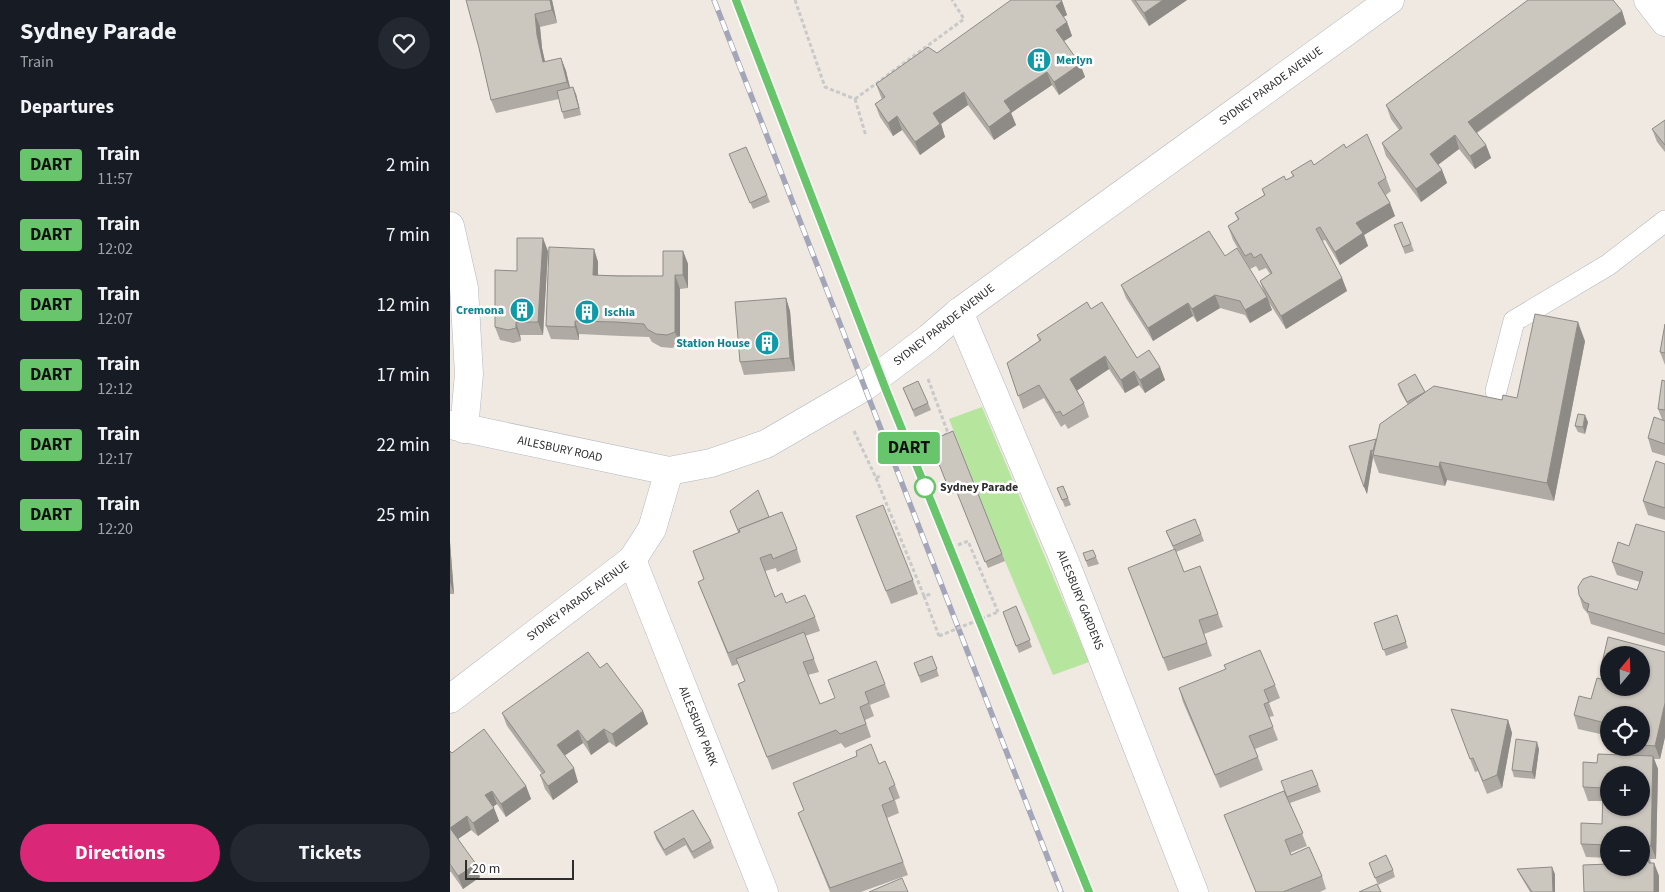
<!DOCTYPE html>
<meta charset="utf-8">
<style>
body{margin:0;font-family:"Source Sans 3",sans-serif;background:#242831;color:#f1f3f6;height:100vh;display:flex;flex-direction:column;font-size:19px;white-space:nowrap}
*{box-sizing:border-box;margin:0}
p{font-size:16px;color:#9ea1a6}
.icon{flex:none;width:28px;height:28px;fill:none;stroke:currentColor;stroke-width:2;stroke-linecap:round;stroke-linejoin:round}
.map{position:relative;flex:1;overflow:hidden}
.side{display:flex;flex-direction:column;background:#171b24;width:450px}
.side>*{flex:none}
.badge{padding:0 10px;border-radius:4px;font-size:18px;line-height:32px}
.needle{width:32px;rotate:19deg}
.fabs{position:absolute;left:1150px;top:646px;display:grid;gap:10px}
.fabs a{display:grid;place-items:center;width:50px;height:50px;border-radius:50%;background:#171b24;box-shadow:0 1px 4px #0004;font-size:25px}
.scale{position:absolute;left:15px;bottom:12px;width:109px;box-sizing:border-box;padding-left:5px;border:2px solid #2e2e2e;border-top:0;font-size:14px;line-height:18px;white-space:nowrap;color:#2e2e2e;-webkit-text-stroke:4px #fff;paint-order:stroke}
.map>.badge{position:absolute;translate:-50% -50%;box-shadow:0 0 0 2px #fff}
h2{padding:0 20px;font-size:19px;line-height:45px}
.round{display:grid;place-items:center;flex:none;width:52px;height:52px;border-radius:26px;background:#242831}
.overview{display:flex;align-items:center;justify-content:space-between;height:85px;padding:0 20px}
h1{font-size:24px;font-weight:700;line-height:38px}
.primary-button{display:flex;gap:10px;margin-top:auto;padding:10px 20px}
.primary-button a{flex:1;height:58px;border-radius:30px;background:#db2777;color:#fff;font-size:20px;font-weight:700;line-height:58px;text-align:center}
.primary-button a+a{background:#242831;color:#f1f3f6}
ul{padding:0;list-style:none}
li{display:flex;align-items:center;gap:15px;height:70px;padding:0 20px}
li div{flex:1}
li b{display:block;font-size:19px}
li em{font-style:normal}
li .badge{min-width:55px;font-weight:700;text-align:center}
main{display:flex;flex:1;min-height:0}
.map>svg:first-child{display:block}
.green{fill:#b6e59e}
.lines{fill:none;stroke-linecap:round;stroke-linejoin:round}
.service-casing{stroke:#b4b7c1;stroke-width:22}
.minor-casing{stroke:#b4b7c1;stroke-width:29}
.tertiary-casing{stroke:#b4b7c1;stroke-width:29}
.path{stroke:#c9c9c9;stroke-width:3;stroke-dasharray:4 2.5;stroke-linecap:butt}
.service{stroke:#fff;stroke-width:21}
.minor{stroke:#fff;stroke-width:28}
.tertiary{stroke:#fff;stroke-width:28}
.rail-casing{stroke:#a3a6b8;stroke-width:5.5}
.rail{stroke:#fff;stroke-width:4;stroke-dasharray:11;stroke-linecap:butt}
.path-bridge{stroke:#c9c9c9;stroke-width:3;stroke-dasharray:4 2.5;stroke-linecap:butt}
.wall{fill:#afaba4;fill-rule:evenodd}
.shaded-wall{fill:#8e8b86}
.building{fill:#cbc7bf;stroke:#8e8b86;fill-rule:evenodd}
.line-casing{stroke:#fff;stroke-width:11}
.line{stroke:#68c56b;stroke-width:8}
.stop-dot{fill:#fff;stroke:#68c56b;stroke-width:2.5}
.labels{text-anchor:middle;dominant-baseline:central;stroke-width:5;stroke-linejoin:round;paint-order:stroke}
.culture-label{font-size:12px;font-weight:bold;fill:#0d838f;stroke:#fff;text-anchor:start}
.street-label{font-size:12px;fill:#2e2e2e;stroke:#fff}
.stop-label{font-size:12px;font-weight:bold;fill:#2e2e2e;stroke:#fff;text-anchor:start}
</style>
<main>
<section class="side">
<div class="overview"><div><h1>Sydney Parade</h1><p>Train</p></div><a class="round"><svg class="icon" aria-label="heart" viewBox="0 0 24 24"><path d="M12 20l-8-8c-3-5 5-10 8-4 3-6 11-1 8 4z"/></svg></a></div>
<h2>Departures</h2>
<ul>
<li><span class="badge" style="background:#68c56b;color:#111">DART</span><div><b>Train</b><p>11:57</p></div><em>2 min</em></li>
<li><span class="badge" style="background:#68c56b;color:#111">DART</span><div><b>Train</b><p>12:02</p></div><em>7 min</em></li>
<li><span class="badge" style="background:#68c56b;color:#111">DART</span><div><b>Train</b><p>12:07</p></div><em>12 min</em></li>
<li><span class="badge" style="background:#68c56b;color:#111">DART</span><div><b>Train</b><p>12:12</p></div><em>17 min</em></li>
<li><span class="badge" style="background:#68c56b;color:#111">DART</span><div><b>Train</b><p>12:17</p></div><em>22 min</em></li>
<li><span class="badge" style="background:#68c56b;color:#111">DART</span><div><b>Train</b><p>12:20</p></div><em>25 min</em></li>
</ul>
<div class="primary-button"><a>Directions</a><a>Tickets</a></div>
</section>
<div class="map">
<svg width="1215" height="892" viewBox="0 0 1215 892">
<rect width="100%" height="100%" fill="#efe9e1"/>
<!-- green -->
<path class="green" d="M532 407 639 662 603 675 555 561 499 419Z"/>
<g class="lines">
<defs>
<path id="service" d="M1046 391 1064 321 1158 265 1215 221"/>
<g id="minor">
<path d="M1198 0 1215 22"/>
<path d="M0 226 14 288 19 374 14 429"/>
<path d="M509 312 615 562 744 892"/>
<path d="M182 560 314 892"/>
<path d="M0 699 182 560 202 529 219 471"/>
</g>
<path id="tertiary" d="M0 425 219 471 261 463 316 444 414 387 479 338 509 312 940 0"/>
</defs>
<!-- service casing -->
<use href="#service" class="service-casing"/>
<!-- minor casing -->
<use href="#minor" class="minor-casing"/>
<!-- tertiary casing -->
<use href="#tertiary" class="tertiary-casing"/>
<!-- path -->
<g class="path">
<path d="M345 0 375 87 405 99"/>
<path d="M405 99 514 19 502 0"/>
<path d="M405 99 416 136"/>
<path d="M478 379 498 433 495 435"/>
<path d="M404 431 426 478 432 475"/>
<path d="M468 448 483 441"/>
<path d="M426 478 474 596 481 594"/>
<path d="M508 545 518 541 548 612"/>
<path d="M474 596 489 636"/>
</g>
<!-- service -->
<use href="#service" class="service"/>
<!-- minor -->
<use href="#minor" class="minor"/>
<!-- tertiary -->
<use href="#tertiary" class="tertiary"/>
<defs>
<g id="rail">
<path d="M264 0 611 892"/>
<path d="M286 0 430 374 639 892"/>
</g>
</defs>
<!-- rail casing -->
<use href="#rail" class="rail-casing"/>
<!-- rail -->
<use href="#rail" class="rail"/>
<!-- path-bridge -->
<path class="path-bridge" d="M489 636 548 612"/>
</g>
<!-- wall -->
<g class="wall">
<path d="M102 0 107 23 90 27 92 48 95 62 111 58 116 71 120 88 126 94 131 115 114 119 109 99 46 113 41 100 29 48Z"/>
<path d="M681 0H737L699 26Z"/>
<path d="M612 1 617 15 613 17 617 22 622 36 614 41 630 64 635 77 609 95 602 85 581 99 561 113 566 125 544 140 518 105 491 124 495 137 470 155 452 130 443 136 430 117 425 104 432 99 431 97 426 84 487 53Z"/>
<path d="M1172 11 1176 24 1027 133 1036 145 1041 158 1025 169 1009 149 988 165 992 170 997 183 971 202 936 156 932 143 949 130 941 119 936 105Z"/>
<path d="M1215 120V152L1207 142 1202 129Z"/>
<path d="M896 148 936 178 941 191 936 195 940 203 945 216 914 235 918 246 890 265 875 240 872 241 892 278 897 291 836 329 818 301 822 310 800 323 795 315 770 308 747 322 743 316 703 341 676 298 671 285 775 256 813 290 810 281 820 274 816 268 809 271 806 266 800 269 783 240 778 226 788 220 785 213 814 195 812 189 836 180 843 177 841 172 864 165Z"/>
<path d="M279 154 317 195 320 202 303 209Z"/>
<path d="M952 222 964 251 955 254 944 225Z"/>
<path d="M144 249 148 262V275L213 276 233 251 238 264V288L230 289V345L222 348 211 347 202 342 199 337 171 336 129 334V340L101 339 96 326Z"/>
<path d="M98 251 93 335H70L71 341 63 343 50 340 45 327 67 271Z"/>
<path d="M336 298 340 311 345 371 294 375 290 362Z"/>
<path d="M641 309 687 358 710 367 715 380 695 393 689 385 675 393 659 369 627 390 634 403 639 417 618 429 615 424 611 427 594 398 573 409 557 363 589 341 587 335Z"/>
<path d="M1215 324V365L1210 352Z"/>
<path d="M1135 341 1104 501 997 480 995 486 929 473 923 457 917 494 899 446 926 439 958 405 950 391 948 384 975 392 1052 400 1067 398Z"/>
<path d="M1215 381V456L1202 452 1198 438 1212 419 1208 409Z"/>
<path d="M453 388 478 403 481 410 465 417Z"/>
<path d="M1138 422 1135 434 1128 432 1125 426Z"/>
<path d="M503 431 555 561 538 568 507 492 501 494 480 441Z"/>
<path d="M1215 464V520L1198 515 1193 501Z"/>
<path d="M613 486 621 505 615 507 607 488Z"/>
<path d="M406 516 463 580 468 594 441 604Z"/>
<path d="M319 517 347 549 351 562 327 572 326 568 315 571 325 597 365 617 370 631 355 636 369 672 358 675 370 704 435 684 440 697 420 705 424 716 415 720 421 737 395 748 391 743 322 770 288 684 295 681 288 664 282 666 248 582 254 579 243 551 289 533Z"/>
<path d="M745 519 754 541 726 552 734 572 750 566 773 627 754 634 762 656 718 671 683 581 724 550 716 531Z"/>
<path d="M1215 533V646L1141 624 1138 614 1133 608 1129 595 1187 590 1190 582 1167 575 1162 562 1179 546Z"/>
<path d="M0 542 4 594H0Z"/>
<path d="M643 550 649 564 638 567 633 553Z"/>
<path d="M566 606 582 647 569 653 553 612Z"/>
<path d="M947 615 958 648 936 656 924 623Z"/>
<path d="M1158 637 1215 652V737L1210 759H1204L1208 769 1206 859H1200L1201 863H1204L1209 876V892H1134L1133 865 1159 864V868H1191V835H1159V858L1136 857 1131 844V823L1152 824V801H1138L1133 787V762L1147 763 1148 754 1178 755 1175 748H1191V715H1159V736L1128 729 1124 715 1129 696 1141 699 1147 678 1159 681V688H1191V655H1159V677L1157 676 1152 663ZM1159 775H1191V808H1159Z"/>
<path d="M482 656 489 676 471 683 464 663Z"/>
<path d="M150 668 193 711 198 724 166 747 159 742 141 755 133 743 114 756 128 782 103 800 95 789 90 775 92 774 57 726 52 713Z"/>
<path d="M825 685 830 698 819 703 824 716 819 717 828 740 805 749 813 770 770 788 733 702 729 688Z"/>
<path d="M1001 709 1058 720 1062 733 1052 788 1037 794 1028 771 1025 772Z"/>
<path d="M1089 749 1085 779 1064 777 1062 770Z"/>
<path d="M0 751 2 753 76 786 81 799 56 817 47 804 43 806 49 821 28 836 21 830 8 839 30 877 13 889 1 872H0Z"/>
<path d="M429 764 445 785 450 798 445 800 449 813 437 818 458 875 411 892H380L348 813 354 810 343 783Z"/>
<path d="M862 770 871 792 840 803 857 846 840 853 841 855 872 876 876 889 870 892H806L774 815 834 791Z"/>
<path d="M204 832 261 841 264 848 244 859 236 845 216 856 206 839Z"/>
<path d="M1067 869 1105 874V892H1080L1070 875Z"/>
<path d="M922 870H943L945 877 928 885Z"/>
</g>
<!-- shaded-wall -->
<g class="shaded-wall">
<path d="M100 0H102L107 23 102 10Z"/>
<path d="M713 0H737L699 26 694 13Z"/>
<path d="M612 1 617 15 610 19 606 6Z"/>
<path d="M1172 11 1176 24 1023 135 1018 122Z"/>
<path d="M85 14 90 27 92 48 98 75 93 62 87 35Z"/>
<path d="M617 22 622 36 611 43 606 30Z"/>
<path d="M111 58 116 71 122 96 117 82Z"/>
<path d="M630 64 635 77 609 95 604 82Z"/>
<path d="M597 72 602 85 561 113 566 125 544 140 539 127 554 101Z"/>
<path d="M123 87 126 94 131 115Z"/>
<path d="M514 92 518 105 491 124 495 137 470 155 465 142 483 113Z"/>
<path d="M447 116 452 130 443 136 438 123Z"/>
<path d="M1005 135 1009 149 985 167 980 154Z"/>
<path d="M1036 145 1041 158 1025 169 1020 156Z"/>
<path d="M992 170 997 183 971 202 966 189Z"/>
<path d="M940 203 945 216 914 235 918 246 890 265 885 252 906 223Z"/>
<path d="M93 238 98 251 93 335 88 322Z"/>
<path d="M144 249 148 262V288L143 275Z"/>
<path d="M233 251 238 264V288L233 275Z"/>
<path d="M225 275 230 289V345L225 332Z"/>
<path d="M892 278 897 291 836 329 831 316Z"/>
<path d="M765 295 770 308 747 322 742 309Z"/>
<path d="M817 297 822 310 800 323 795 310Z"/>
<path d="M336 298 340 311 345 371 340 358Z"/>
<path d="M738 303 743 316 703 341 698 328Z"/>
<path d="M125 321 129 334V340L125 327Z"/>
<path d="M66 322 70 335 71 341 66 328Z"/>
<path d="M1128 322 1135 341 1104 501 1097 483Z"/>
<path d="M655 356 659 369 625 392 620 379Z"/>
<path d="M710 367 715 380 695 393 690 380Z"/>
<path d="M684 371 689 385 675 393 671 380Z"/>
<path d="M1135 415 1138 422 1135 434 1133 427Z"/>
<path d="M921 450 923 457 917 494 914 487Z"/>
<path d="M990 462 997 480 995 486 989 467Z"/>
<path d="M0 542 4 594 0 582Z"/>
<path d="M1215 703V737L1210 759 1205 746Z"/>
<path d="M193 711 198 724 166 747 162 734Z"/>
<path d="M1058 720 1062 733 1052 788 1047 775Z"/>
<path d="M154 729 159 742 141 755 137 742Z"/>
<path d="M128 730 133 743 111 758 107 745Z"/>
<path d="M1087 742 1089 749 1085 779 1082 772Z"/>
<path d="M1203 756 1208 769 1206 859 1201 846Z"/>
<path d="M124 768 128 782 103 800 98 786Z"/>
<path d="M76 786 81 799 56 817 51 804Z"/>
<path d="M42 791 47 804 40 809 35 795Z"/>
<path d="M44 808 49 821 28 836 23 823Z"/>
<path d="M17 816 21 830 5 841 0 828Z"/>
<path d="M1204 863 1209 876V892H1204Z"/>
<path d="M26 864 30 877 13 889 8 876Z"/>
<path d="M1102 867 1105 874V892H1103Z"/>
</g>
<!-- building -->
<g class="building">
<path d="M16 0H100L102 10 85 14 87 35 93 62 111 58 117 82 41 100 29 48Z"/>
<path d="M561 0H611L612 1 606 6 617 22 606 30 630 64 604 82 597 72 577 85 554 101 561 111 539 127 514 92 483 113 490 124 465 142 447 116 438 123 425 104 435 97 426 84 478 47 487 53Z"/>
<path d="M685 0H713L694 13Z"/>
<path d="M1078 0H1163L1172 11 1018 122 1036 145 1020 156 1005 135 980 154 992 170 966 189 932 143 952 128 936 105Z"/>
<path d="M123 87 129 108 112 112 107 91Z"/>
<path d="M1215 120V145L1202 129Z"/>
<path d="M917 134 936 178 928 183 940 203 906 223 913 233 885 252 870 227 866 229 892 278 831 316 810 281 822 273 811 254 804 258 801 253 795 256 778 226 789 219 785 213 815 195 812 189 834 176 836 180 844 176 841 172 861 160 864 165 894 144 896 148Z"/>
<path d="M296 147 317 195 300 203 279 154Z"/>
<path d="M952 222 961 244 953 247 944 225Z"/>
<path d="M759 231 775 256 787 248 817 297 795 310 790 301 765 295 742 309 738 303 698 328 671 285Z"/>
<path d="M67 238H93L88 322H66V328L58 330 45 327V270L67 271Z"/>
<path d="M99 247 144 249 143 275 168 276H213V251H233V275H225V332L217 335 206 334 197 329 194 324 166 322 125 321V327L96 326Z"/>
<path d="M336 298 340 358 290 362 285 302Z"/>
<path d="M637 302 641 309 652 302 687 358 699 350 710 367 690 380 684 371 671 380 655 356 620 379 634 403 613 416 610 411 606 413 589 385 568 396 557 363 591 340 587 335Z"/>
<path d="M1085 314 1128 322 1097 483 990 462 989 467 923 455 930 424 984 386 1052 400 1053 395 1067 398Z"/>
<path d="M1215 324V353L1210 352Z"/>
<path d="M965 374 975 392 957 402 948 384Z"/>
<path d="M1212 380 1215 381V410L1208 409Z"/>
<path d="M468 381 478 403 463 410 453 388Z"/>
<path d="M1128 414 1135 415 1133 427 1125 426Z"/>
<path d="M1204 417 1215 421V444L1198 438Z"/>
<path d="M503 431 552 554 535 562 504 485 498 487 480 441Z"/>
<path d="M926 439 923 451 921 450 914 487 899 446Z"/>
<path d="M1206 461 1215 464V508L1193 501Z"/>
<path d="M613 486 618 498 612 500 607 488Z"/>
<path d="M308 490 319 517 289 529 290 532 289 533 280 511Z"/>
<path d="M433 505 463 580 436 591 406 516Z"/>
<path d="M332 512 347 549 323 559 321 554 310 558 325 597 332 593 336 603 355 595 365 617 278 653 248 582 254 579 243 551 290 532 289 529Z"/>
<path d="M745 519 751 534 723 546 716 531Z"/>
<path d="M1186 524 1215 532V634L1137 611 1139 604 1134 602 1129 595 1128 587 1133 579 1141 576 1187 590 1193 572 1162 562 1168 542 1179 546Z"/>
<path d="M725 549 734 572 750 566 768 614 749 620 757 643 713 658 678 568Z"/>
<path d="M643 550 646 557 636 561 633 553Z"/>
<path d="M566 606 580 640 566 646 553 612Z"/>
<path d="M947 615 956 642 933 650 924 623Z"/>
<path d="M354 632 364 659 353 662 370 704 385 698 378 680 426 661 435 684 415 692 419 703 410 707 416 724 390 734 386 730 317 757 288 684 295 681 286 659Z"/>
<path d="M1158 637 1215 652V703L1205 746 1191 745V715H1159V724L1124 715 1129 696 1141 699 1147 678 1159 681V688H1191V655H1159V665L1152 663Z"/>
<path d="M810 650 825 685 814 690 819 702 814 704 823 727 799 736 808 757 765 775 729 688 776 669 774 665Z"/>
<path d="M138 652 150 668 157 663 193 711 162 734 154 729 137 742 128 730 107 745 124 768 98 786 90 775 95 772 52 713Z"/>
<path d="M482 656 487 669 469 676 464 663Z"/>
<path d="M1001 709 1058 720 1047 775 1033 781 1023 758 1020 759Z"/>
<path d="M34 729 76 786 51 804 42 791 35 795 44 808 23 823 17 816 0 828 26 864 8 876 0 864V751L2 753Z"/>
<path d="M1066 739 1087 742 1082 772 1062 770Z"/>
<path d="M421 744 429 764 435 761 445 785 439 788 444 800 432 805 453 862 380 888 348 813 354 810 343 783 407 756 406 751Z"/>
<path d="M1148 754 1203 756 1201 846H1191V835H1159V845L1131 844V823L1152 824 1153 788 1133 787V762L1147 763ZM1159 775H1191V808H1159Z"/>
<path d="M862 770 868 785 837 797 831 781Z"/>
<path d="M834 791 853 833 835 840 841 855 859 847 872 876 833 892H806L774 815Z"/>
<path d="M243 810 261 841 242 852 234 838 214 850 204 832Z"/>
<path d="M936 855 943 870 925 878 919 863Z"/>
<path d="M1198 855 1199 863H1204V892H1134L1133 865 1159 864V868H1191V856Z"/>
<path d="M1102 867 1103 892H1082L1067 869Z"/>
<path d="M452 878 458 892H419Z"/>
<path d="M927 884 931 892H909Z"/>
</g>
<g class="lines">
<defs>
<path id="line" d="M286 0 436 390 639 892"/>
</defs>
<!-- line casing -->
<use href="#line" class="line-casing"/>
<!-- line -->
<use href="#line" class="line"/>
</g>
<!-- icons -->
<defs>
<symbol id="building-disc" viewBox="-11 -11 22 22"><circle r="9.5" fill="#0f9aa8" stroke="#fff"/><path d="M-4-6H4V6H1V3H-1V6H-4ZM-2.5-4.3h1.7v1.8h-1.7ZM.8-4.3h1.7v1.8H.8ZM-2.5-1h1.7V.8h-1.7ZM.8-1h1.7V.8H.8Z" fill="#fff"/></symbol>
</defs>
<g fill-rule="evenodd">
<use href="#building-disc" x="575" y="46" width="28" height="28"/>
<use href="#building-disc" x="58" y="296" width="28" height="28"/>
<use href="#building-disc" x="123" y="298" width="28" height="28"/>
<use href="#building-disc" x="303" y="329" width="28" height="28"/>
</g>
<!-- markers -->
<circle class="stop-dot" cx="475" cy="487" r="10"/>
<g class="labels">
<!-- culture labels -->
<g class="culture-label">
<text x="606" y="60">Merlyn</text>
<text x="54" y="310" text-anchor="end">Cremona</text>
<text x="154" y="312">Ischia</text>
<text x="300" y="343" text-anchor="end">Station House</text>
</g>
<!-- street labels -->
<g class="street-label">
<text transform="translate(821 86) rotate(-36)">SYDNEY PARADE AVENUE</text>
<text transform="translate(494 325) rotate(-38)">SYDNEY PARADE AVENUE</text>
<text transform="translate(110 449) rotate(12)">AILESBURY ROAD</text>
<text transform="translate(630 600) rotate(68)">AILESBURY GARDENS</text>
<text transform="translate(128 601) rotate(-37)">SYDNEY PARADE AVENUE</text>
<text transform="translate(248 726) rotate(68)">AILESBURY PARK</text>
</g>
<!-- stop labels -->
<g class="stop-label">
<text x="490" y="487">Sydney Parade</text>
</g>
</g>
</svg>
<div class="fabs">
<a><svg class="needle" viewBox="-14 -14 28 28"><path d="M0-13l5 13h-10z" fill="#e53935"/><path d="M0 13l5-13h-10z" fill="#9ea1a6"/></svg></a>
<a><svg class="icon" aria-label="locate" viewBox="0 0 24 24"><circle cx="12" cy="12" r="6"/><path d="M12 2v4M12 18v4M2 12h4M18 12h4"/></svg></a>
<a>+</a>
<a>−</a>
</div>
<div class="scale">20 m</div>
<b class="badge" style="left:459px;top:448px;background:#68c56b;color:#111">DART</b>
</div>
</main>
